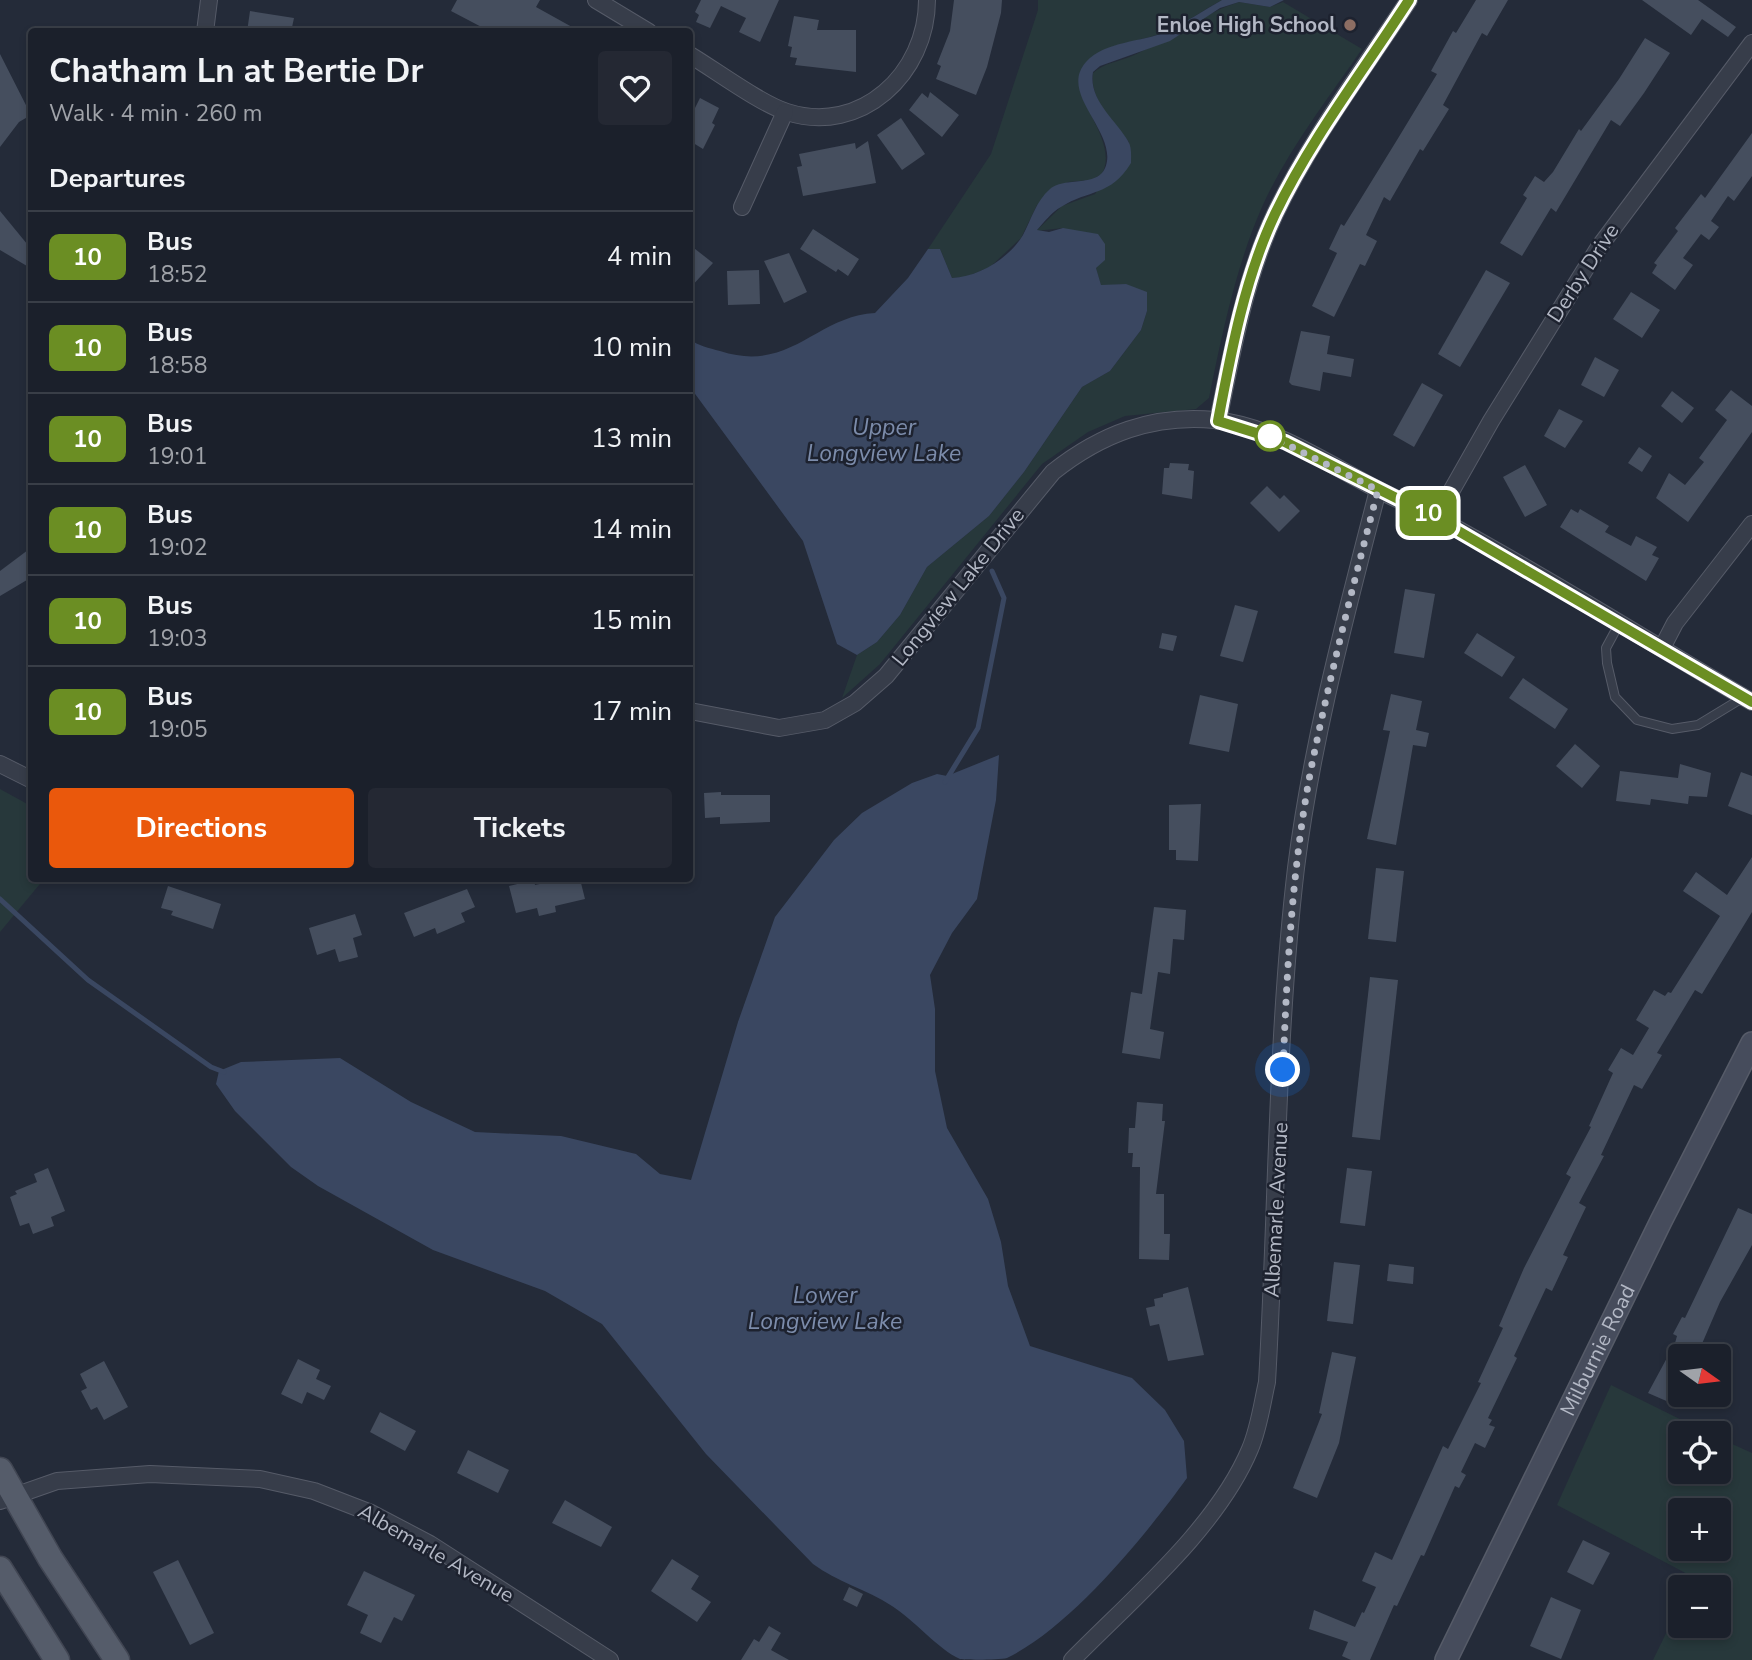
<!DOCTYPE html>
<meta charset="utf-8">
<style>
body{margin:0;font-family:"Nunito Sans",sans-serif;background:#242833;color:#f1f3f6;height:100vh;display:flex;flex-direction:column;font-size:26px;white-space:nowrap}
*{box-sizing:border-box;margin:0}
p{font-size:23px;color:#a0a3a9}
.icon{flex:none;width:38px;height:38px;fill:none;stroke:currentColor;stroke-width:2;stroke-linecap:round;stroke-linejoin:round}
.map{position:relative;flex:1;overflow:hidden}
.side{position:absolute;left:28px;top:28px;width:665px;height:854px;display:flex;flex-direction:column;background:#1b202b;border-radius:7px;box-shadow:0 4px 10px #0003,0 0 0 2px #393e47}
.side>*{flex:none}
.badge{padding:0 14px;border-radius:10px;font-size:24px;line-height:46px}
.needle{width:46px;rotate:104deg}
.buttons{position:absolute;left:1668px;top:1344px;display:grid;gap:14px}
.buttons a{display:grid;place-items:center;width:63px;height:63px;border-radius:7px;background:#1b202b;box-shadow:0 4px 10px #0003,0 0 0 2px #393e47;font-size:35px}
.you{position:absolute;width:35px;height:35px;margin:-18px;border:5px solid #fff;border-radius:50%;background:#1a73e8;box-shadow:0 0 0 10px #1a73e833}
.map>.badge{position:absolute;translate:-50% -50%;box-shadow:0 0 0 4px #fff}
h2{padding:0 21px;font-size:26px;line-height:63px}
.round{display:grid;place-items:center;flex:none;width:74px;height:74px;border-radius:7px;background:#242833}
.summary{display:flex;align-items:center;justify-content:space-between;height:119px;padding:0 21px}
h1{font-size:33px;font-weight:700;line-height:52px}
.primary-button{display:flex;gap:14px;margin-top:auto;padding:14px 21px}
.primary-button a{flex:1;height:80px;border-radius:7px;background:#ea580c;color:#fff;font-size:28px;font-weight:700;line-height:80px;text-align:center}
.primary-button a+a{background:#242833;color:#f1f3f6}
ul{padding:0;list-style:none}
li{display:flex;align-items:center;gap:21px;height:91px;padding:0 21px;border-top:2px solid #393e47}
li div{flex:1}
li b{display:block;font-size:26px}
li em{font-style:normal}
li .badge{min-width:77px;font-weight:700;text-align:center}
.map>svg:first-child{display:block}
.green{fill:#27383b;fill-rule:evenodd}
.water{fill:#3a4761}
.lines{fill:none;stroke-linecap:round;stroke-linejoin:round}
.stream{stroke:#3a4761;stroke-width:5}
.building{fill:#454e5e}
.lane-casing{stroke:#565b68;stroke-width:10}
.street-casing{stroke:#565b68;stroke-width:18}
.secondary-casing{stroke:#565b68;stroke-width:24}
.primary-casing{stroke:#414653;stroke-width:27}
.lane{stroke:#373d4a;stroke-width:8}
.street{stroke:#373d4a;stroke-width:16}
.secondary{stroke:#464c5c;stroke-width:21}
.primary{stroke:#555c6a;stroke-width:24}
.line-casing{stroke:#fff;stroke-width:16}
.line{stroke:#6b8e23;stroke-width:10}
.walk{stroke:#b3b8c5;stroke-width:7;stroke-dasharray:0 12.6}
.education-dot{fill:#8d6e63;stroke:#1d222f;stroke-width:2.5}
.stop-dot{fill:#fff;stroke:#6b8e23;stroke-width:3.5}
.labels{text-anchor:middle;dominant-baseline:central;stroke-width:5;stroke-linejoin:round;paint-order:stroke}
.poi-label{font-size:21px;font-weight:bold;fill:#b3b8c5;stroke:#1d222f;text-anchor:end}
.street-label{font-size:21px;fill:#b3b8c5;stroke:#1d222f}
.water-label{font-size:23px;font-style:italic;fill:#7c8cab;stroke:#1d222f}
</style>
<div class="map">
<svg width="1752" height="1660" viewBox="0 0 1752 1660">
<rect width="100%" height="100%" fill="#242b39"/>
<!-- green -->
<g class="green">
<path d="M1038 0H1222C1203 10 1185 24 1165 32 1141 42 1109 42 1089 60 1055 89 1122 135 1102 174L1091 180 1068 182 1037 205 1021 238 990 267 966 277 952 278 940 249H928L991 154 1038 10Z"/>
<path d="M1239 2 1270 7 1283 2 1362 49C1328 99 1287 151 1262 207 1236 266 1222 334 1209 398L1196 409 1125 416 1088 432 1042 464 880 664 842 698 857 655 877 642 900 615 927 567 989 516 1024 472 1082 387 1110 371 1141 330 1147 311 1126 284 1101 286 1096 268 1063 228 1036 231 1062 206 1095 194 1129 142C1113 125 1089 97 1093 73 1104 63 1118 62 1132 56 1168 40 1202 14 1239 2Z"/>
<path d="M0 789 31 806 32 878 44 879 0 932Z"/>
<path d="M1611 1385 1708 1433H1680V1472H1718L1719 1438 1752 1453V1660H1653L1680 1605V1626H1718V1587H1688L1693 1577 1557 1505ZM1680 1510H1718V1549H1680Z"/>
</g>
<!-- water -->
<g class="water">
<path d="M1222 0H1284L1270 7 1239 2 1220 8 1170 41 1100 66 1093 72C1088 100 1116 120 1128 141 1132 147 1131 157 1131 163 1110 197 1089 189 1061 207 1052 212 1044 222 1037 230L1049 232 1063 228 1098 234 1105 244V260L1096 268 1101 285 1126 284 1147 292V311L1141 330 1110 371 1082 387 1024 472 989 516 927 567 900 615 877 642 857 655 837 644 803 541 690 387V339C698 346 709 348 720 351 790 374 816 316 875 313L908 278 928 249H940L952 278C979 277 1009 258 1023 235 1031 220 1036 201 1050 189 1067 175 1103 190 1107 161 1112 128 1059 92 1086 62 1105 41 1142 42 1166 32 1185 23 1204 10 1222 0Z"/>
<path d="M999 755 996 800 977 899 952 933 930 975 935 1009V1071L947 1128 988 1199 1001 1242 1008 1286 1030 1346 1132 1378 1165 1410 1184 1441 1187 1478C1146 1535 1071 1627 1007 1658 999 1660 968 1660 960 1659 939 1650 913 1619 892 1606 866 1589 837 1582 813 1564L706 1454 602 1324 545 1291 433 1250 318 1186 291 1167 235 1111 216 1084 219 1071 241 1062 340 1058 411 1102 475 1132 561 1136 636 1154 660 1174 691 1180 738 1022 775 917 834 840 862 813 912 783 937 774 947 776Z"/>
</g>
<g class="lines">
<!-- stream -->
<g class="stream">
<path d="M945 782 978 728 1004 598 992 571"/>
<path d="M0 899 88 980 211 1067 224 1072"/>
</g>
</g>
<!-- building -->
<g class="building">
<path d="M457 0H540L536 7 581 32H491L451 11Z"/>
<path d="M701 0H779L760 42 739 32 746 18 721 6 710 28 696 22 699 15 695 12Z"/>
<path d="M954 0H1002L1001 13 987 67 976 95 936 79 941 66 937 64 950 31Z"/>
<path d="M1476 0H1508L1487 36 1482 33 1443 105 1449 109 1423 151 1420 149 1390 201 1384 197 1366 235 1377 241 1365 266 1360 264 1334 317 1312 306 1337 253 1329 249 1341 224 1344 226 1397 140 1437 74 1431 71 1453 31 1456 33Z"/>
<path d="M1642 0H1698L1736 27 1728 37 1702 19 1691 35Z"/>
<path d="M250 11 294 18 291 32H247Z"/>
<path d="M794 16 819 20 817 30H856V72L795 65 797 58 790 57 792 47 788 46Z"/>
<path d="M1645 38 1670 53 1644 93 1620 126 1611 120 1556 212 1551 208 1522 256 1500 243 1527 198 1523 195 1535 176 1544 182 1553 172 1579 129 1581 131 1619 79Z"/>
<path d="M0 54 31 115 19 122 0 147Z"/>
<path d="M930 92 959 115 942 137 909 110 922 93 928 98Z"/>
<path d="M700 98 719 108 712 123 715 125 703 149 690 141V118Z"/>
<path d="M901 118 925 154 902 170 877 135Z"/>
<path d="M1752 133V176L1734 201 1728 196 1711 221 1719 227 1709 240 1701 234 1683 258 1693 265 1675 290 1652 273 1657 265 1654 263 1678 231 1675 228 1701 194 1705 198Z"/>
<path d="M868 141 876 183 803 196 797 167 802 166 799 154 855 143 856 149Z"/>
<path d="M0 211 32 250V269L0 250Z"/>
<path d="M813 229 859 259 848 276 838 269 836 272 800 249Z"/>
<path d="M690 245 713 263 690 288Z"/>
<path d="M789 253 807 292 784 303 764 261Z"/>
<path d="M759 270 760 304 728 305 727 271Z"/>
<path d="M1486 270 1510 283 1460 367 1438 354Z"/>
<path d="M1631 292 1660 310 1642 338 1613 319Z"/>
<path d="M1301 331 1330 336 1327 354 1354 359 1351 377 1323 372 1320 391 1292 385 1289 382Z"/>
<path d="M1595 357 1619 370 1604 397 1581 385Z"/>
<path d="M1422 383 1443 395 1414 447 1393 435Z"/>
<path d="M1731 390 1752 406V432L1688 522 1656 498 1669 473 1685 485 1704 462 1699 458 1727 420 1715 410Z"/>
<path d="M1672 391 1694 408 1682 423 1661 406Z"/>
<path d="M1559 409 1583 421 1565 448 1544 436Z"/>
<path d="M1639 447 1652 456 1642 472 1628 463Z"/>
<path d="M1170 463 1189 464 1188 470 1194 471 1192 499 1162 494 1164 468H1169Z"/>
<path d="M1525 465 1547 505 1525 517 1503 477Z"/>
<path d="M1267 486 1280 499 1284 495 1300 511 1279 532 1250 503Z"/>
<path d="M1571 509 1578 513 1580 509 1609 526 1605 532 1631 546 1636 536 1657 547 1652 555 1659 558 1646 581 1560 527Z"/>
<path d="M32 547V577L0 596V571Z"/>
<path d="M1405 589 1435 594 1424 658 1394 653Z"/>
<path d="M1235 605 1258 611 1243 662 1220 656Z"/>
<path d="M1162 633 1177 636 1173 651 1159 648Z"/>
<path d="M1477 633 1515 657 1502 677 1464 653Z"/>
<path d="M1523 678 1568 709 1555 729 1509 698Z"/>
<path d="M1391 694 1422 701 1416 730 1429 733 1426 747 1413 745 1396 845 1367 839 1390 731 1383 730Z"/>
<path d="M1200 695 1238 704 1229 752 1189 744Z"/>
<path d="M1575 744 1600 766 1582 788 1556 766Z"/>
<path d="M1680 764 1711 773 1707 797 1689 796 1688 804 1651 799 1650 805 1616 801 1620 771 1678 778Z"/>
<path d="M1741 772 1752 776V815L1728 806Z"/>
<path d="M721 792V795H770V822L720 824V817L705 818 704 793Z"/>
<path d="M1201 804 1198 861 1176 860V850H1169V805Z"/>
<path d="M1752 857V912L1702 994 1695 990 1657 1053 1662 1055 1642 1089 1634 1085 1601 1155 1604 1156 1579 1203 1586 1207 1563 1255 1568 1257 1552 1291 1546 1288 1514 1356 1517 1358 1488 1418 1492 1420 1489 1425 1495 1427 1485 1448 1475 1443 1461 1472 1466 1475 1459 1488 1455 1486 1424 1556 1421 1555 1397 1606 1394 1605 1370 1660H1351L1342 1656 1348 1642 1309 1629 1314 1610 1355 1627 1362 1612 1364 1613 1376 1587 1362 1581 1375 1552 1392 1560 1443 1446 1448 1449 1481 1383 1478 1382 1503 1328 1499 1326 1524 1268 1571 1177 1566 1174 1591 1127 1589 1126 1613 1073 1608 1070 1621 1048 1633 1055 1649 1028 1636 1020 1654 990 1665 996 1668 992 1671 993 1720 916 1683 891 1696 872 1727 895Z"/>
<path d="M1376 868 1404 871 1396 942 1368 939Z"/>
<path d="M562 879 563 883 580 879 585 899 555 906 556 912 539 916 537 908 516 913 509 886 534 880 535 885Z"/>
<path d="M168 886 221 904 213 929 171 915 173 911 161 908Z"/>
<path d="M467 889 475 907 461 913 465 922 437 934 435 928 414 937 404 913Z"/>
<path d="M1154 907 1186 910 1184 940 1173 939 1170 974 1158 972 1150 1029 1164 1032 1160 1059 1122 1053 1131 992 1142 994Z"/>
<path d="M355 914 362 935 353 938 358 957 339 962 335 949 317 955 309 928Z"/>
<path d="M1370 977 1398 980 1380 1140 1352 1137Z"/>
<path d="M1137 1102 1163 1104 1162 1121H1165L1156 1194H1164V1234H1170L1169 1260 1139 1259 1140 1167H1132L1133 1153H1128L1129 1128H1135Z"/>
<path d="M48 1168 65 1211 51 1217 54 1226 33 1234 29 1223 20 1226 10 1197 17 1194 15 1191 37 1182 34 1174Z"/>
<path d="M1347 1168 1372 1171 1365 1226 1340 1223Z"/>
<path d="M1738 1208 1752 1214V1245L1720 1302 1698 1353 1680 1345V1382L1671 1403 1648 1393 1675 1343 1677 1336 1673 1334 1682 1317 1685 1318Z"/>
<path d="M1334 1262 1360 1265 1353 1324 1327 1321Z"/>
<path d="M1389 1264 1414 1267 1413 1284 1387 1281Z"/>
<path d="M1188 1287 1204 1355 1168 1361 1159 1324 1150 1326 1146 1308 1155 1306 1154 1299 1163 1297V1294Z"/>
<path d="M1332 1352 1356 1357 1339 1443 1317 1498 1293 1488 1322 1414 1319 1413Z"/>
<path d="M298 1359 320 1370 316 1379 331 1386 324 1400 307 1392 302 1404 281 1394Z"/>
<path d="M104 1361 128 1407 104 1420 97 1407 91 1410 81 1391 87 1388 80 1374Z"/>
<path d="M380 1412 416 1431 405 1451 370 1432Z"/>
<path d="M468 1450 509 1470 498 1493 457 1473Z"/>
<path d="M565 1500 612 1527 601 1547 552 1523Z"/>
<path d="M1583 1540 1610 1553 1593 1585 1567 1572Z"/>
<path d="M672 1559 699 1576 691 1589 711 1602 697 1622 651 1591Z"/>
<path d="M178 1560 214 1633 190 1645 153 1572Z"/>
<path d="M364 1571 415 1595 402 1621 394 1617 381 1643 360 1633 368 1615 347 1605Z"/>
<path d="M849 1587 863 1594 857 1607 843 1600Z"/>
<path d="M1551 1597 1581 1610 1561 1659 1530 1646Z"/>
<path d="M769 1626 781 1633 771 1650 789 1660H741L754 1639 759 1642Z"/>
</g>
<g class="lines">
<defs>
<path id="lane" d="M1619 624 1606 648 1607 663 1615 697 1637 720 1672 729 1698 725 1744 697"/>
<g id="street">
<path d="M596 0 649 32"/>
<path d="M205 32 209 0"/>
<path d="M690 55C715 70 761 104 787 112 861 136 927 73 927 0"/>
<path d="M742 207 785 112"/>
<path d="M1218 421C1232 352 1245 278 1275 214 1311 139 1363 70 1409 0"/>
<path d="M1436 518 1491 421 1599 247 1752 43"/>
<path d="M1662 648 1675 623 1752 524"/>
<path d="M690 711 779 728 825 720 855 703 886 676 1053 472C1101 434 1153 414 1215 420 1272 426 1325 462 1375 488 1395 499 1416 507 1437 518 1544 575 1647 641 1752 702"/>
<path d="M0 764 32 780"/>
<path d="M0 1501 57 1481 150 1474 260 1479 314 1491 371 1513 430 1544 610 1660"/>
<path d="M1072 1660C1132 1599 1217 1528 1250 1449 1259 1428 1262 1404 1267 1382 1277 1211 1276 1038 1296 868 1312 740 1346 615 1378 490"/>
</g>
<g id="secondary">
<path id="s1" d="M1446 1660 1661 1221 1752 1043"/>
</g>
<g id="primary">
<path d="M0 1470 50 1558 117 1660"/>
<path d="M0 1569 57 1660"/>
</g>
</defs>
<!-- lane casing -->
<use href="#lane" class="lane-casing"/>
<!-- street casing -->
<use href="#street" class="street-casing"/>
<!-- secondary casing -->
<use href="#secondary" class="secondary-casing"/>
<!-- primary casing -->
<use href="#primary" class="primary-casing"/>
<!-- lane -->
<use href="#lane" class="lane"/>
<!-- street -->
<use href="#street" class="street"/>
<!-- secondary -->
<use href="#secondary" class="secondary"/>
<!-- primary -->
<use href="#primary" class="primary"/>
</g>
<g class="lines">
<defs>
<path id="line" d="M1409 0C1364 70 1311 139 1275 214 1245 277 1231 352 1218 421L1285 442 1436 518 1752 702"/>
</defs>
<!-- line casing -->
<use href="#line" class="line-casing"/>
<!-- line -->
<use href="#line" class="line"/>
<!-- walk -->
<path class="walk" d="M1270 436 1378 490C1354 582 1330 675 1311 769 1292 868 1287 969 1283 1070"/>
</g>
<!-- markers -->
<circle class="education-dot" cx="1350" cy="25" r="7"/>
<circle class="stop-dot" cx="1270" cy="436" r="14"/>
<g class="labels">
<!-- poi labels -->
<g class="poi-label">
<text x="1336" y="25">Enloe High School</text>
</g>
<!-- street labels -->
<g class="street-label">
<text transform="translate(1583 273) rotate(-57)">Derby Drive</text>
<text transform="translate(958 587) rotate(-51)">Longview Lake Drive</text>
<text transform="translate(1276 1210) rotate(-87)">Albemarle Avenue</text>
<text stroke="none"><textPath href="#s1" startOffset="345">Milburnie Road</textPath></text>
<text transform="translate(436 1553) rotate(30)">Albemarle Avenue</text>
</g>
<!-- water labels -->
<g class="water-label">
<text x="884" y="427">Upper<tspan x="884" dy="26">Longview Lake</tspan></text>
<text x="825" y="1295">Lower<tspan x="825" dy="26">Longview Lake</tspan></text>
</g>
</g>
</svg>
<div class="buttons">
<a><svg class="needle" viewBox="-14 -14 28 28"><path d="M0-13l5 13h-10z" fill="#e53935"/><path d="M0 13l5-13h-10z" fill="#a0a3a9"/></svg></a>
<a><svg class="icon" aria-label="locate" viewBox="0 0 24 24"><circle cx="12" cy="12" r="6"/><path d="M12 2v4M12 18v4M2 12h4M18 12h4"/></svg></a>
<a>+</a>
<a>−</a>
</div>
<div class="you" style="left:1283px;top:1070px"></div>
<b class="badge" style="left:1428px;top:513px;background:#6b8e23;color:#fff">10</b>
<section class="side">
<div class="summary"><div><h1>Chatham Ln at Bertie Dr</h1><p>Walk · 4 min · 260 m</p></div><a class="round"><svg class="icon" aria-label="heart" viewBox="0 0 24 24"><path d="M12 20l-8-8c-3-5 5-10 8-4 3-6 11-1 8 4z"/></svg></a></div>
<h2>Departures</h2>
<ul>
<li><span class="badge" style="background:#6b8e23;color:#fff">10</span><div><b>Bus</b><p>18:52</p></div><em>4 min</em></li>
<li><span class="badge" style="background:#6b8e23;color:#fff">10</span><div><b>Bus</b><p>18:58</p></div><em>10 min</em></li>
<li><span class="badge" style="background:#6b8e23;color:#fff">10</span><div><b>Bus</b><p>19:01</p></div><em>13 min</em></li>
<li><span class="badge" style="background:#6b8e23;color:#fff">10</span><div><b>Bus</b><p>19:02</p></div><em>14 min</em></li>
<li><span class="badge" style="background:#6b8e23;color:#fff">10</span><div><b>Bus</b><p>19:03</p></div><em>15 min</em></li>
<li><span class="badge" style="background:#6b8e23;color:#fff">10</span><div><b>Bus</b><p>19:05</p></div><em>17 min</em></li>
</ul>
<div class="primary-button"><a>Directions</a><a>Tickets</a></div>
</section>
</div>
